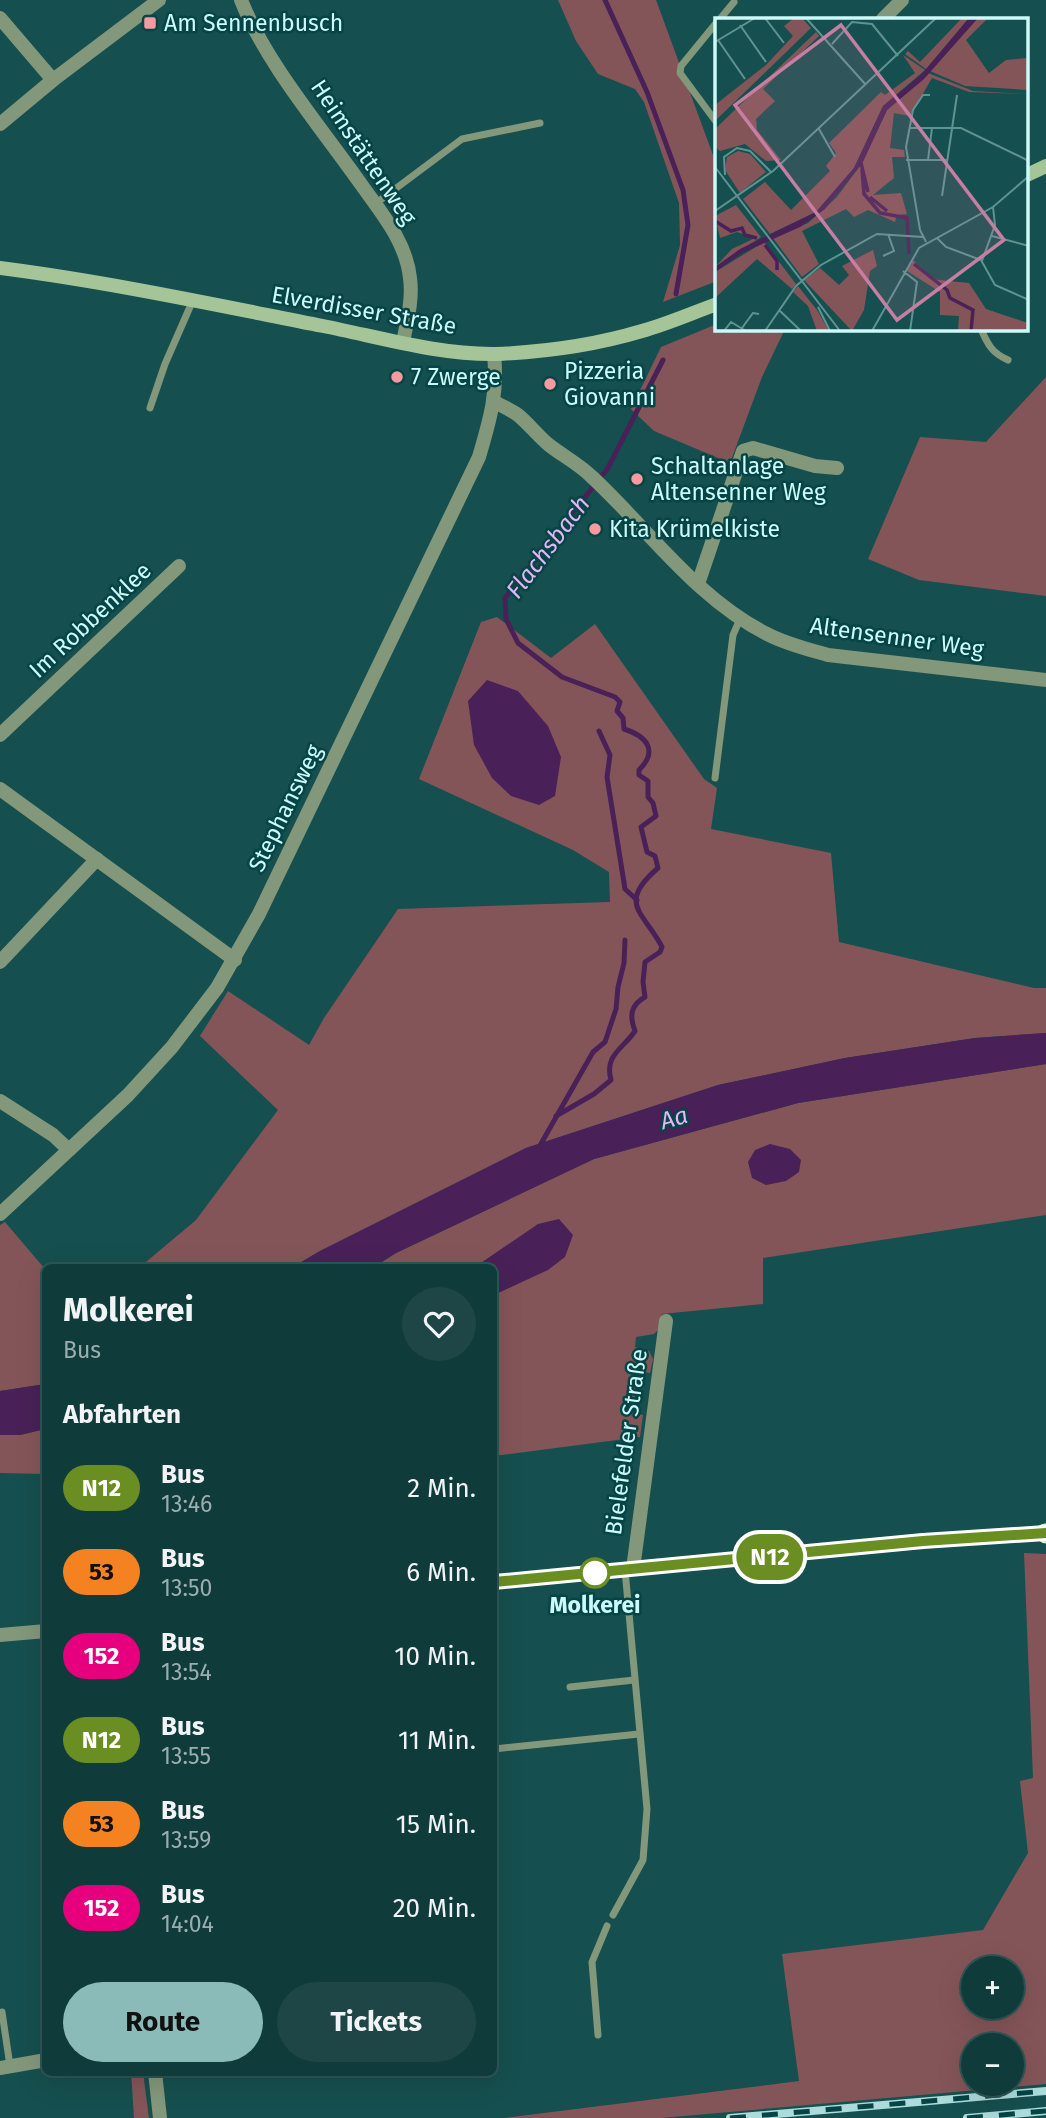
<!DOCTYPE html>
<html lang="de">
<meta charset="utf-8">
<style>
body{margin:0;font-family:"Fira Sans",sans-serif;background:#1e4646;color:#f1f3f6;height:100vh;display:flex;flex-direction:column;font-size:26px;white-space:nowrap}
*{box-sizing:border-box;margin:0}
p{font-size:23px;color:#9cadaf}
.icon{flex:none;width:38px;height:38px;fill:none;stroke:currentColor;stroke-width:2;stroke-linecap:round;stroke-linejoin:round}
.map{position:relative;flex:1;overflow:hidden}
.details{position:absolute;left:42px;top:1264px;width:455px;height:812px;display:flex;flex-direction:column;background:#103b3b;border-radius:10px;box-shadow:0 7px 28px #0002,0 0 0 2px #305555}
.details>*{flex:none}
.badge{padding:0 14px;border-radius:23px;font-size:24px;line-height:46px}
.buttons{position:absolute;left:961px;top:1956px;display:grid;gap:14px}
.buttons a{display:grid;place-items:center;width:63px;height:63px;border-radius:50%;background:#103b3b;box-shadow:0 7px 28px #0002,0 0 0 2px #305555;font-size:35px}
.map>.badge{position:absolute;translate:-50% -50%;box-shadow:0 0 0 4px #fff}
h2{padding:0 21px;font-size:26px;line-height:63px}
.round{display:grid;place-items:center;flex:none;width:74px;height:74px;border-radius:37px;background:#1e4646}
.overview{display:flex;align-items:center;justify-content:space-between;height:119px;padding:0 21px}
h1{font-size:33px;font-weight:700;line-height:52px}
.action{display:flex;gap:14px;margin-top:auto;padding:14px 21px}
.action a{flex:1;height:80px;border-radius:42px;background:#8bbbb9;color:#111;font-size:28px;font-weight:700;line-height:80px;text-align:center}
.action a+a{background:#1e4646;color:#f1f3f6}
ul{padding:0;list-style:none}
li{display:flex;align-items:center;gap:21px;height:84px;padding:0 21px}
li div{flex:1}
li b{display:block;font-size:26px}
li em{font-style:normal}
li .badge{min-width:77px;font-weight:700;text-align:center}
.map>svg:first-child{display:block}
.green{fill:#845558;fill-rule:evenodd}
.water{fill:#492158}
.lines{fill:none;stroke-linecap:round;stroke-linejoin:round}
.stream{stroke:#492158;stroke-width:5}
.service{stroke:#83977b;stroke-width:7}
.minor{stroke:#83977b;stroke-width:14}
.tertiary{stroke:#83977b;stroke-width:14}
.secondary{stroke:#a5c497;stroke-width:14}
.trunk{stroke:#d4f1c7;stroke-width:19}
.rail-casing{stroke:#abdbdb;stroke-width:8}
.rail{stroke:#064445;stroke-width:5;stroke-dasharray:16;stroke-linecap:butt}
.line-casing{stroke:#fff;stroke-width:16}
.line{stroke:#6b8e23;stroke-width:10}
.poi-dot{fill:#f49aa0;stroke:#064445;stroke-width:2.5}
.stop-dot{fill:#fff;stroke:#6b8e23;stroke-width:3.5}
.labels{text-anchor:middle;dominant-baseline:central;stroke-width:5;stroke-linejoin:round;paint-order:stroke}
.poi-label{font-size:23px;fill:#ccfafa;stroke:#064445;text-anchor:start}
.street-label{font-size:23px;fill:#ccfafa;stroke:#064445}
.stop-label{font-size:23px;font-weight:bold;fill:#ccfafa;stroke:#064445}
.water-label{font-size:24px;font-style:italic;fill:#e4b4f8;stroke:#064445}
.inset-river{fill:none;stroke:#492158;stroke-width:3.5}
.inset-road{fill:none;stroke:#5f9393;stroke-width:2}
.view{fill:#c67ea3;fill-opacity:0.15;stroke:#c67ea3;stroke-width:3.5}
.inset-edge{fill:none;stroke:#ccfafa;stroke-width:3.5}
</style>
<div class="map">
<svg width="1046" height="2118" viewBox="0 0 1046 2118">
<rect width="100%" height="100%" fill="#164f4f"/>
<!-- green -->
<g class="green">
<path d="M558 0H656L717 166V281L663 302 680 245 679 203 644 102 635 89 598 74 576 41Z"/>
<path d="M717 324V329H785L762 377 730 463 654 431 631 409 661 347Z"/>
<path d="M1046 377V596L919 580 868 559 920 437 986 442Z"/>
<path d="M497 617 551 658 595 624 704 779 717 788 711 829 831 853 839 942 1034 988H1046V1033L975 1038 845 1058 718 1085 526 1148 320 1251 293 1267H140L196 1220 278 1110 200 1036 228 991 309 1045 324 1018 398 909 610 902 609 872 573 850 419 779 481 622Z"/>
<path d="M1046 1064V1215L763 1258V1304L662 1314 658 1330 654 1334 636 1337 635 1347 649 1351 653 1359 650 1373 639 1372 632 1413 643 1415 640 1437 494 1456V1267H374L396 1253 594 1159 798 1103Z"/>
<path d="M5 1222 45 1269 46 1384 0 1391V1225Z"/>
<path d="M45 1429V1474L0 1473V1435H20Z"/>
<path d="M1024 1553 1046 1554V2084L661 2118H505L799 2081 782 1954 983 1930 1028 1853 1020 1781 1033 1778ZM973 1969H1012V2007H973ZM973 2046H1012V2084H973Z"/>
<path d="M131 2072H143L149 2118H134Z"/>
</g>
<!-- water -->
<g class="water">
<path d="M487 680 518 691 548 726 561 757 555 796 539 805 511 796 492 778 474 745 468 701Z"/>
<path d="M1046 1033V1064L798 1103 594 1159 396 1253 374 1267H293L320 1251 526 1148 718 1085 845 1058 975 1038Z"/>
<path d="M770 1144 790 1149 801 1160 799 1172 786 1181 766 1185 752 1178 748 1162 755 1150Z"/>
<path d="M559 1219 573 1235 565 1257 548 1270 494 1295V1267H475L538 1224Z"/>
<path d="M45 1384V1429L20 1435H0V1391Z"/>
</g>
<g class="lines">
<!-- stream -->
<g class="stream">
<path d="M605 0 647 92 683 190 688 225 676 294"/>
<path d="M599 731 610 755 607 777 625 889 637 900"/>
<path d="M556 1116 594 1094 611 1080C604 1055 623 1049 635 1031 629 1015 631 1005 645 997L643 982 645 962 660 952 662 947C644 912 616 904 658 868L655 856 647 852 641 827 656 816 653 803 648 797V781L639 775V770C659 750 646 736 624 729L623 718 617 711 620 702 615 697 562 677 518 643 506 619 505 598 608 468 663 360"/>
<path d="M538 1149 593 1052 605 1042 616 1009 618 987 624 963 625 940"/>
</g>
<!-- service -->
<g class="service">
<path d="M720 19 734 2"/>
<path d="M717 22 681 66 680 73 717 123"/>
<path d="M375 204 462 139 540 123"/>
<path d="M981 329C988 345 992 353 1008 360"/>
<path d="M150 408 165 364 193 300"/>
<path d="M715 778 733 635 740 619"/>
<path d="M570 1687 634 1680"/>
<path d="M494 1749 639 1734"/>
<path d="M613 1915 643 1860 647 1809 625 1570"/>
<path d="M2 2012 10 2066"/>
<path d="M598 2035 592 1962 607 1926"/>
</g>
<!-- minor -->
<g class="minor">
<path d="M241 0C265 61 319 125 358 180 379 210 406 240 410 278 413 299 407 322 403 342"/>
<path d="M0 18 53 80"/>
<path d="M883 19 902 0"/>
<path d="M0 124 53 80 159 0"/>
<path d="M495 402C502 406 511 410 518 415 529 424 538 436 549 445 563 456 579 464 592 477 649 530 696 598 767 634 786 644 807 649 828 655L1046 680"/>
<path d="M698 584 743 451 753 448 815 466 837 468"/>
<path d="M0 735 179 566"/>
<path d="M0 789 235 960"/>
<path d="M0 962 97 859"/>
<path d="M0 1101 53 1135 69 1150"/>
<path d="M0 1214 128 1095 172 1047 217 988 259 914 479 457C490 419 498 394 494 354"/>
<path d="M633 1569 666 1321"/>
<path d="M0 2068 46 2060"/>
</g>
<!-- tertiary -->
<g class="tertiary">
<path d="M494 1582 923 1541 1046 1533"/>
<path d="M0 1635 46 1631"/>
<path d="M155 2072 160 2118"/>
</g>
<!-- secondary -->
<g class="secondary">
<path d="M1027 175 1046 166"/>
<path d="M0 268C109 282 216 305 323 326 379 337 439 355 496 354 545 352 595 345 642 331 667 324 692 313 717 304"/>
</g>
<!-- trunk -->
<path class="trunk" d="M1045 1533 1046 1534"/>
<defs>
<g id="rail">
<path d="M730 2118 1046 2091"/>
<path d="M967 2118 1046 2111"/>
</g>
</defs>
<!-- rail casing -->
<use href="#rail" class="rail-casing"/>
<!-- rail -->
<use href="#rail" class="rail"/>
</g>
<g class="lines">
<defs>
<path id="line" d="M494 1582 923 1541 1046 1533"/>
</defs>
<!-- line casing -->
<use href="#line" class="line-casing"/>
<!-- line -->
<use href="#line" class="line"/>
</g>
<!-- markers -->
<g class="poi-dot">
<rect x="143" y="16" width="14" height="14" rx="3.5"/>
<circle cx="397" cy="377" r="7"/>
<circle cx="550" cy="384" r="7"/>
<circle cx="637" cy="479" r="7"/>
<circle cx="595" cy="529" r="7"/>
</g>
<circle class="stop-dot" cx="595" cy="1573" r="14"/>
<g class="labels">
<!-- poi labels -->
<g class="poi-label">
<text x="164" y="23">Am Sennenbusch</text>
<text x="564" y="371">Pizzeria<tspan x="564" dy="26">Giovanni</tspan></text>
<text x="411" y="377">7 Zwerge</text>
<text x="651" y="466">Schaltanlage<tspan x="651" dy="26">Altensenner Weg</tspan></text>
<text x="609" y="529">Kita Krümelkiste</text>
</g>
<!-- street labels -->
<g class="street-label">
<text transform="translate(364 152) rotate(56)">Heimstättenweg</text>
<text transform="translate(364 310) rotate(10)">Elverdisser Straße</text>
<text transform="translate(90 620) rotate(-43)">Im Robbenklee</text>
<text transform="translate(897 637) rotate(8)">Altensenner Weg</text>
<text transform="translate(285 808) rotate(-64)">Stephansweg</text>
<text transform="translate(626 1442) rotate(-82)">Bielefelder Straße</text>
</g>
<!-- stop labels -->
<g class="stop-label">
<text x="595" y="1605">Molkerei</text>
</g>
<!-- water labels -->
<g class="water-label">
<text transform="translate(548 547) rotate(-53)">Flachsbach</text>
<text transform="translate(674 1118) rotate(-16)">Aa</text>
</g>
</g>
<!-- overview -->
<g transform="translate(715 18)">
<rect width="313" height="313" fill="#164f4f"/>
<path d="M79 0H87L96 10 0 103V87L51 47 78 18 69 8ZM247 0H254L211 51 190 36 193 33 205 44ZM263 0H273L251 22 274 55 291 42 313 40V72L250 68 215 53ZM101 14 104 18 48 71 60 83 41 101 42 112 66 142 51 143 30 126 5 133 0 129V111ZM188 37 210 52 168 88 139 150 101 194 55 216 28 181 50 164 76 192 115 153 111 148 121 135 114 125 166 74 170 77 200 55ZM213 55 258 73 313 76 254 74 217 60 195 98 179 95 175 130 189 132 190 139H177L179 160 158 177 186 175 192 196 182 197 180 204 153 192 139 199 131 191 87 213 104 246 87 259 58 220 93 205 122 179 147 145 172 92ZM23 133 35 136 51 154 25 175 10 152 12 139ZM21 187 46 219 0 249 17 231 40 220 22 214 5 220 0 198ZM49 224 81 266 77 271 42 241 0 280V254ZM158 232 162 248 155 253 149 292 137 313 89 262 105 250 124 267 134 257 127 248ZM198 242 215 261 254 265 271 291 313 305V313H243L244 298 225 297V274L192 253ZM83 268 102 292 114 313H102L93 288 78 274Z" fill="#845558"/>
<path d="M254 0H263L209 61 172 92 147 146 110 191 85 209 27 235 0 254V249L25 231 101 194 139 150 168 88 207 56Z" fill="#492158"/>
<path class="inset-river" d="M146 145 153 174M147 151 149 176 165 195 192 200 194 236M155 179 172 193M0 203 16 213 27 210 30 217 42 220M50 227 62 243V252M199 246 232 272 235 280 258 292 256 313"/>
<path class="inset-road" d="M50 0 69 25M91 0 151 67M25 7 51 44M3 22 30 61M0 24 40 0M117 26 137 4 157 6 183 38M194 110H246L314 143M104 111 120 139M191 142H233M213 142 217 110M0 149 125 313M58 153 221 0M10 157 9 139 22 130 35 133 56 154M227 178 242 77M0 193 58 153M277 218 314 228M222 220 231 229 266 242 280 267 314 282M211 224 205 212 191 129 198 92 208 77H215M168 238 179 233 173 216M267 243 280 207 278 189M188 253 202 264 195 313M103 289 115 313M64 292 86 313M27 310 38 295 44 296M9 313 16 304 31 313M50 313 81 268 106 247 162 216 208 219M157 313 204 230 278 189 314 158"/>
<path class="view" d="M126 7 289 222 182 302 20 87Z"/>
<rect width="313" height="313" class="inset-edge"/>
</g>
</svg>
<div class="buttons">
<a>+</a>
<a>−</a>
</div>
<b class="badge" style="left:770px;top:1557px;background:#6b8e23;color:#fff">N12</b>
<section class="details">
<div class="overview"><div><h1>Molkerei</h1><p>Bus</p></div><a class="round"><svg class="icon" aria-label="heart" viewBox="0 0 24 24"><path d="M12 20l-8-8c-3-5 5-10 8-4 3-6 11-1 8 4z"/></svg></a></div>
<h2>Abfahrten</h2>
<ul>
<li><span class="badge" style="background:#6b8e23;color:#fff">N12</span><div><b>Bus</b><p>13:46</p></div><em>2 Min.</em></li>
<li><span class="badge" style="background:#f58220;color:#111">53</span><div><b>Bus</b><p>13:50</p></div><em>6 Min.</em></li>
<li><span class="badge" style="background:#e6007e;color:#fff">152</span><div><b>Bus</b><p>13:54</p></div><em>10 Min.</em></li>
<li><span class="badge" style="background:#6b8e23;color:#fff">N12</span><div><b>Bus</b><p>13:55</p></div><em>11 Min.</em></li>
<li><span class="badge" style="background:#f58220;color:#111">53</span><div><b>Bus</b><p>13:59</p></div><em>15 Min.</em></li>
<li><span class="badge" style="background:#e6007e;color:#fff">152</span><div><b>Bus</b><p>14:04</p></div><em>20 Min.</em></li>
</ul>
<div class="action"><a>Route</a><a>Tickets</a></div>
</section>
</div>
